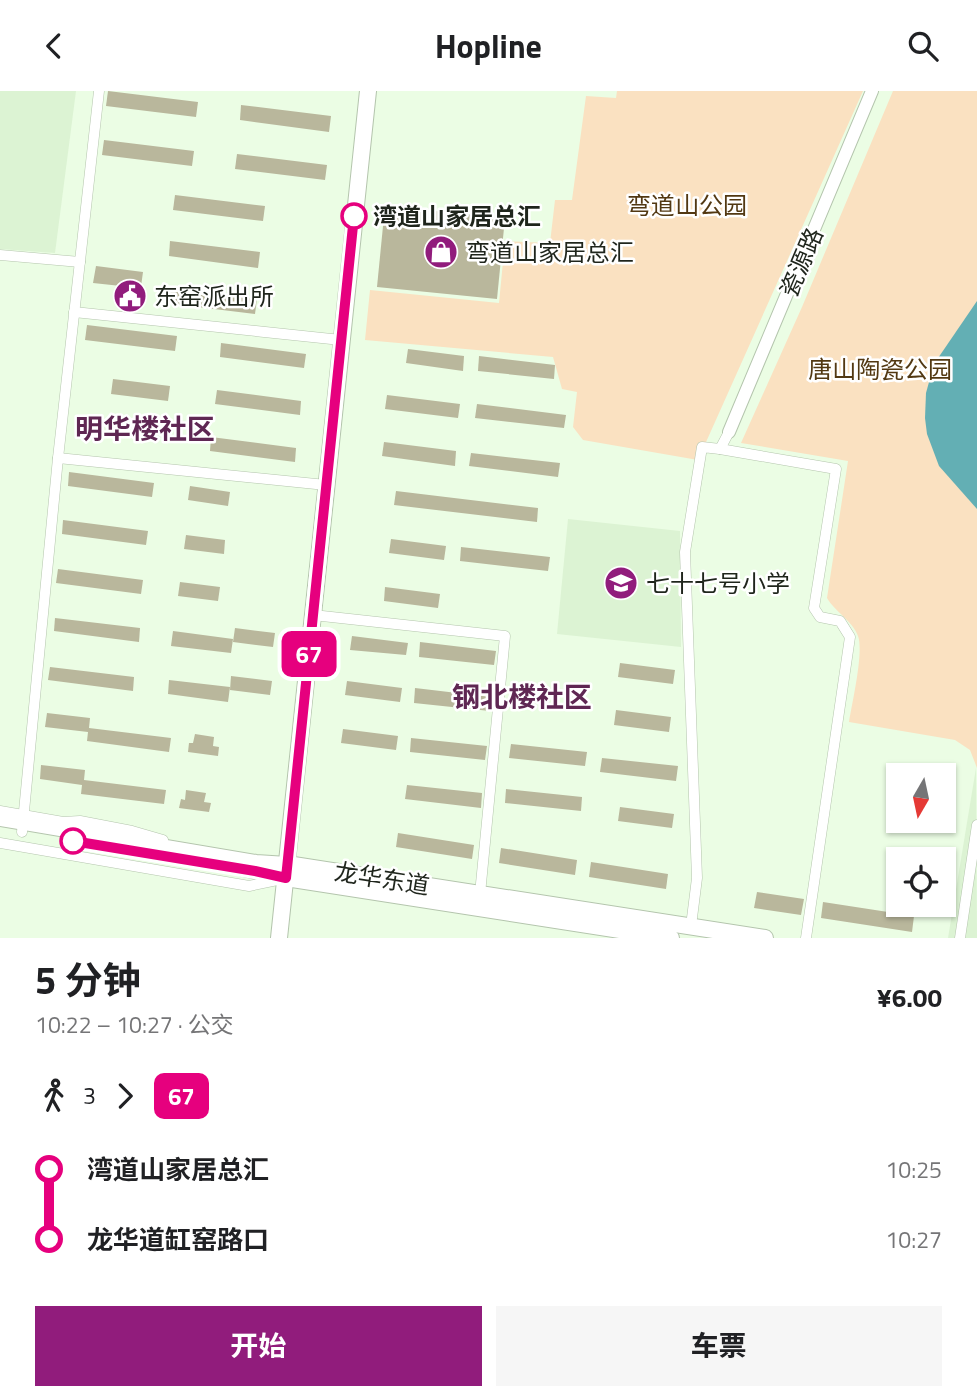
<!DOCTYPE html>
<html lang="zh">
<meta charset="utf-8">
<style>
body{margin:0;font-family:"Titillium Web","Noto Sans SC",sans-serif;background:#f6f6f6;color:#202124;height:100vh;display:flex;flex-direction:column;font-size:26px;white-space:nowrap}
*{box-sizing:border-box;margin:0}
p{font-size:23px;color:#757577}
.icon{flex:none;width:38px;height:38px;fill:none;stroke:currentColor;stroke-width:2;stroke-linecap:round;stroke-linejoin:round}
.map{position:relative;height:847px;overflow:hidden}
.details{display:flex;flex-direction:column;background:#fff;flex:1}
.details>*{flex:none}
.badge{padding:0 14px;border-radius:10px;font-size:24px;line-height:46px}
.needle{width:46px;rotate:189deg}
.fabs{position:absolute;left:886px;top:672px;display:grid;gap:14px}
.fabs a{display:grid;place-items:center;width:70px;height:70px;border-radius:0px;background:#fff;box-shadow:0 2px 5px #0004;font-size:35px}
.map>.badge{position:absolute;translate:-50% -50%;box-shadow:0 0 0 4px #fff}
.legs{display:flex;align-items:center;gap:10px;height:77px;padding:0 35px;font-size:23px}
.legs p{margin-inline-start:auto}
.overview{display:flex;align-items:center;justify-content:space-between;height:119px;padding:0 35px}
h1{font-size:38px;font-weight:700;line-height:52px}
.action{display:flex;gap:14px;margin-top:auto;padding:14px 35px}
.action a{flex:1;height:80px;border-radius:0px;background:#911c7c;color:#fff;font-size:28px;font-weight:700;line-height:80px;text-align:center}
.action a+a{background:#f6f6f6;color:#202124}
ul{padding:0 35px;list-style:none}
li{display:flex;align-items:center;gap:24px;height:70px;font-size:26px}
li i{display:grid;place-items:center;width:10px;height:100%;margin:0 9px;background:currentColor}
li i::after{content:'';width:18px;height:18px;margin:-9px;border:5px solid;border-radius:50%;background:#fff}
li p{margin-inline-start:auto}
li:first-child i{background:linear-gradient(#0000 50%,currentColor 0)}
li:last-child i{background:linear-gradient(currentColor 50%,#0000 0)}
header{display:flex;justify-content:space-between;align-items:center;height:91px;padding:0 35px;background:#fff;font-size:32px;font-weight:700}
.map>svg:first-child{display:block}
.built{fill:#dcf3d3}
.green{fill:#fae1c1}
.water{fill:#63afb4}
.building{fill:#b9b79c}
.lines{fill:none;stroke-linecap:round;stroke-linejoin:round}
.minor-casing{stroke:#b4c5ad;stroke-width:11}
.tertiary-casing{stroke:#b4c5ad;stroke-width:14}
.secondary-casing{stroke:#b4c5ad;stroke-width:16}
.primary-casing{stroke:#b4c5ad;stroke-width:18}
.minor{stroke:#fff;stroke-width:10}
.tertiary{stroke:#fff;stroke-width:12}
.secondary{stroke:#fff;stroke-width:14}
.primary{stroke:#fff;stroke-width:16}
.line-1-casing{stroke:#fff;stroke-width:16}
.line-1{stroke:#e6007e;stroke-width:10}
.stop-1-dot{fill:#fff;stroke:#e6007e;stroke-width:3.5}
.labels{text-anchor:middle;dominant-baseline:central;stroke-width:5;stroke-linejoin:round;paint-order:stroke}
.park-label{font-size:24px;fill:#523812;stroke:#fff}
.stop-label{font-size:24px;font-weight:bold;fill:#1f251c;stroke:#fff;text-anchor:start}
.poi-label{font-size:24px;fill:#1f251c;stroke:#fff;text-anchor:start}
.street-label{font-size:24px;fill:#1f251c;stroke:#fff}
.quarter-label{font-size:28px;font-weight:bold;fill:#5f2753;stroke:#fff}
</style>
<header><svg class="icon" aria-label="back" viewBox="0 0 24 24"><path d="M15 5l-7 7 7 7"/></svg>Hopline<svg class="icon" aria-label="search" viewBox="0 0 24 24"><circle cx="10" cy="10" r="6"/><path d="M15 15l6 6"/></svg></header>
<div class="map">
<svg width="977" height="847" viewBox="0 0 977 847">
<rect width="100%" height="100%" fill="#ebfde4"/>
<!-- built -->
<g class="built">
<path d="M0 0H76L55 162 0 158Z"/>
<path d="M568 428 680 440 681 556 557 543Z"/>
<path d="M976 677 977 847H948Z"/>
</g>
<!-- green -->
<g class="green">
<path d="M617 0H863L698 369 583 349 573 336 577 301 562 298 553 266 365 249 370 199 499 212 505 150 550 152 555 109H572L586 5 616 7Z"/>
<path d="M893 0H977V677L970 659 955 649 849 631C852 612 864 561 858 545 852 529 835 521 827 507L848 370 741 352 802 216Z"/>
</g>
<!-- water -->
<path class="water" d="M977 210V418L939 375 927 343 925 327 926 302 934 273Z"/>
<!-- building -->
<g class="building">
<path d="M108 0 198 11 196 26 106 15Z"/>
<path d="M241 14 331 25 329 41 240 29Z"/>
<path d="M104 49 194 60 192 75 102 64Z"/>
<path d="M237 63 327 74 325 89 235 78Z"/>
<path d="M175 104 265 115 263 130 173 119Z"/>
<path d="M385 115 505 127 497 208 377 196Z"/>
<path d="M170 150 260 161 258 177 169 165Z"/>
<path d="M96 175 143 181 138 217 119 214 121 195 93 192Z"/>
<path d="M167 197 257 208 255 223 165 212Z"/>
<path d="M87 234 177 245 175 260 85 249Z"/>
<path d="M221 252 306 263 304 277 220 266Z"/>
<path d="M408 258 464 265 463 280 406 272Z"/>
<path d="M479 265 555 274 554 288 478 280Z"/>
<path d="M113 288 170 295 168 310 111 303Z"/>
<path d="M217 299 301 310 300 324 215 313Z"/>
<path d="M387 304 460 313 458 327 385 318Z"/>
<path d="M477 313 566 324 564 337 475 327Z"/>
<path d="M211 346 296 357 295 371 210 360Z"/>
<path d="M384 351 456 360 455 375 382 365Z"/>
<path d="M471 362 560 372 558 386 469 375Z"/>
<path d="M69 381 154 392 152 406 68 395Z"/>
<path d="M190 395 230 401 228 415 188 409Z"/>
<path d="M396 400 538 417 537 431 394 414Z"/>
<path d="M63 429 148 440 146 454 62 443Z"/>
<path d="M186 444 225 449 224 463 184 458Z"/>
<path d="M391 448 446 455 444 469 389 462Z"/>
<path d="M461 456 550 466 548 480 460 470Z"/>
<path d="M58 478 143 489 141 503 56 492Z"/>
<path d="M180 491 220 496 218 510 178 505Z"/>
<path d="M385 496 440 503 438 517 384 510Z"/>
<path d="M55 527 140 537 139 551 54 540Z"/>
<path d="M235 537 275 542 273 556 233 551Z"/>
<path d="M173 540 233 548 231 562 171 555Z"/>
<path d="M352 545 408 552 406 564 350 559Z"/>
<path d="M420 551 496 560 494 574 419 566Z"/>
<path d="M620 572 675 579 673 593 618 586Z"/>
<path d="M50 576 134 586 133 600 48 589Z"/>
<path d="M231 585 272 590 270 604 230 599Z"/>
<path d="M169 589 230 596 228 611 168 603Z"/>
<path d="M347 590 402 597 400 611 345 604Z"/>
<path d="M415 597 491 606 490 620 414 612Z"/>
<path d="M616 619 671 626 669 641 614 634Z"/>
<path d="M47 622 90 627 89 637 171 647 169 661 87 650 88 641 45 636Z"/>
<path d="M343 638 398 645 396 659 341 652Z"/>
<path d="M195 643 214 646 213 655 219 656 218 665 188 661 189 652H193Z"/>
<path d="M411 647 487 655 485 669 410 661Z"/>
<path d="M511 653 587 661 585 675 509 667Z"/>
<path d="M602 667 678 675 676 690 600 681Z"/>
<path d="M41 674 85 679 84 689 166 699 164 713 81 703 82 694 40 688Z"/>
<path d="M407 694 482 702 481 717 405 708Z"/>
<path d="M506 698 582 706 581 720 505 712Z"/>
<path d="M186 699 206 702 204 711 211 712 209 721 179 717 181 708 185 709Z"/>
<path d="M620 716 674 723 672 737 618 730Z"/>
<path d="M398 742 474 754 472 768 396 756Z"/>
<path d="M501 757 577 769 575 784 499 772Z"/>
<path d="M591 771 668 783 666 798 589 786Z"/>
<path d="M757 801 804 808 801 824 754 817Z"/>
<path d="M823 811 914 825 912 841 821 827Z"/>
</g>
<g class="lines">
<defs>
<g id="minor">
<path d="M0 164 80 171"/>
<path d="M74 221 341 249"/>
<path d="M729 341 720 358 836 378 814 517 820 526 840 530 850 546 806 847"/>
<path d="M58 367 326 394"/>
<path d="M313 524 505 545 480 803"/>
<path d="M0 720 63 731 80 730 132 740 163 749"/>
<path d="M22 741 58 367 99 0"/>
<path d="M0 752 249 795 282 788"/>
<path d="M691 835 697 787 685 461 702 356 720 358"/>
<path d="M960 847 977 734"/>
</g>
<path id="tertiary" d="M729 341 872 0"/>
<g id="secondary">
<path d="M0 728 256 771 287 773"/>
<path d="M243 778 286 787"/>
</g>
<g id="primary">
<path d="M287 773 765 847"/>
<path d="M286 787 671 847"/>
<path d="M279 847 368 0"/>
</g>
</defs>
<!-- minor casing -->
<use href="#minor" class="minor-casing"/>
<!-- tertiary casing -->
<use href="#tertiary" class="tertiary-casing"/>
<!-- secondary casing -->
<use href="#secondary" class="secondary-casing"/>
<!-- primary casing -->
<use href="#primary" class="primary-casing"/>
<!-- minor -->
<use href="#minor" class="minor"/>
<!-- tertiary -->
<use href="#tertiary" class="tertiary"/>
<!-- secondary -->
<use href="#secondary" class="secondary"/>
<!-- primary -->
<use href="#primary" class="primary"/>
</g>
<g class="lines">
<defs>
<path id="line-1" d="M73 750 255 780 286 787 354 125"/>
</defs>
<!-- line-1 casing -->
<use href="#line-1" class="line-1-casing"/>
<!-- line-1 -->
<use href="#line-1" class="line-1"/>
</g>
<!-- icons -->
<defs>
<symbol id="shop-disc" viewBox="-11 -11 22 22"><circle r="9.5" fill="#911c7c" stroke="#fff"/><path d="M-5-2.5h2.3a2.7 3.5 0 0 1 5.4 0H5L5.5 6h-11ZM-1.5-2.5h3a1.5 2.3 0 0 0-3 0Z" fill="#fff"/></symbol>
<symbol id="civic-disc" viewBox="-11 -11 22 22"><circle r="9.5" fill="#911c7c" stroke="#fff"/><path d="M-.6-6.5H3V-4.5H.6V-3L4-1V1h2V6H-6V1h2V-1L-.6-3ZM-1.2 2.5V6h2.4V2.5Z" fill="#fff"/></symbol>
<symbol id="school-disc" viewBox="-11 -11 22 22"><circle r="9.5" fill="#911c7c" stroke="#fff"/><path d="M0-5L7-2L0 1L-7-2ZM-4 1L0 2.5L4 1V4Q0 6-4 4Z" fill="#fff"/></symbol>
</defs>
<g fill-rule="evenodd">
<use href="#shop-disc" x="422" y="142" width="38" height="38"/>
<use href="#civic-disc" x="111" y="186" width="38" height="38"/>
<use href="#school-disc" x="602" y="473" width="38" height="38"/>
</g>
<!-- markers -->
<g class="stop-1-dot">
<circle cx="354" cy="125" r="12"/>
<circle cx="73" cy="750" r="12"/>
</g>
<g class="labels">
<!-- park labels -->
<g class="park-label">
<text x="687" y="114">弯道山公园</text>
<text x="880" y="278">唐山陶瓷公园</text>
</g>
<!-- stop labels -->
<g class="stop-label">
<text x="373" y="125">湾道山家居总汇</text>
</g>
<!-- poi labels -->
<g class="poi-label">
<text x="466" y="161">弯道山家居总汇</text>
<text x="154" y="205">东窑派出所</text>
<text x="646" y="492">七十七号小学</text>
</g>
<!-- street labels -->
<g class="street-label">
<text transform="translate(801 171) rotate(-67)">瓷源路</text>
<text transform="translate(382 787) rotate(9)">龙华东道</text>
</g>
<!-- quarter labels -->
<g class="quarter-label">
<text x="145" y="337">明华楼社区</text>
<text x="522" y="605">钢北楼社区</text>
</g>
</g>
</svg>
<div class="fabs">
<a><svg class="needle" viewBox="-14 -14 28 28"><path d="M0-13l5 13h-10z" fill="#e53935"/><path d="M0 13l5-13h-10z" fill="#757577"/></svg></a>
<a><svg class="icon" aria-label="locate" viewBox="0 0 24 24"><circle cx="12" cy="12" r="6"/><path d="M12 2v4M12 18v4M2 12h4M18 12h4"/></svg></a>
</div>
<b class="badge" style="left:309px;top:563px;background:#e6007e;color:#fff">67</b>
</div>
<section class="details">
<div class="overview"><div><h1>5 分钟</h1><p>10:22 – 10:27 · 公交</p></div><b>¥6.00</b></div>
<div class="legs"><svg class="icon" aria-label="walk" viewBox="0 0 24 24"><circle cx="13" cy="4" r="2"/><path d="M13 8l-2 6 4 7M11 14l-3 7M7 12l3-4h3l4 4"/></svg>3<svg class="icon" aria-label="forward" viewBox="0 0 24 24"><path d="M9 5l7 7-7 7"/></svg><b class="badge" style="background:#e6007e;color:#fff">67</b></div>
<ul>
<li><i style="color:#e6007e"></i><b>湾道山家居总汇</b><p>10:25</p></li>
<li><i style="color:#e6007e"></i><b>龙华道缸窑路口</b><p>10:27</p></li>
</ul>
<div class="action"><a>开始</a><a>车票</a></div>
</section>
